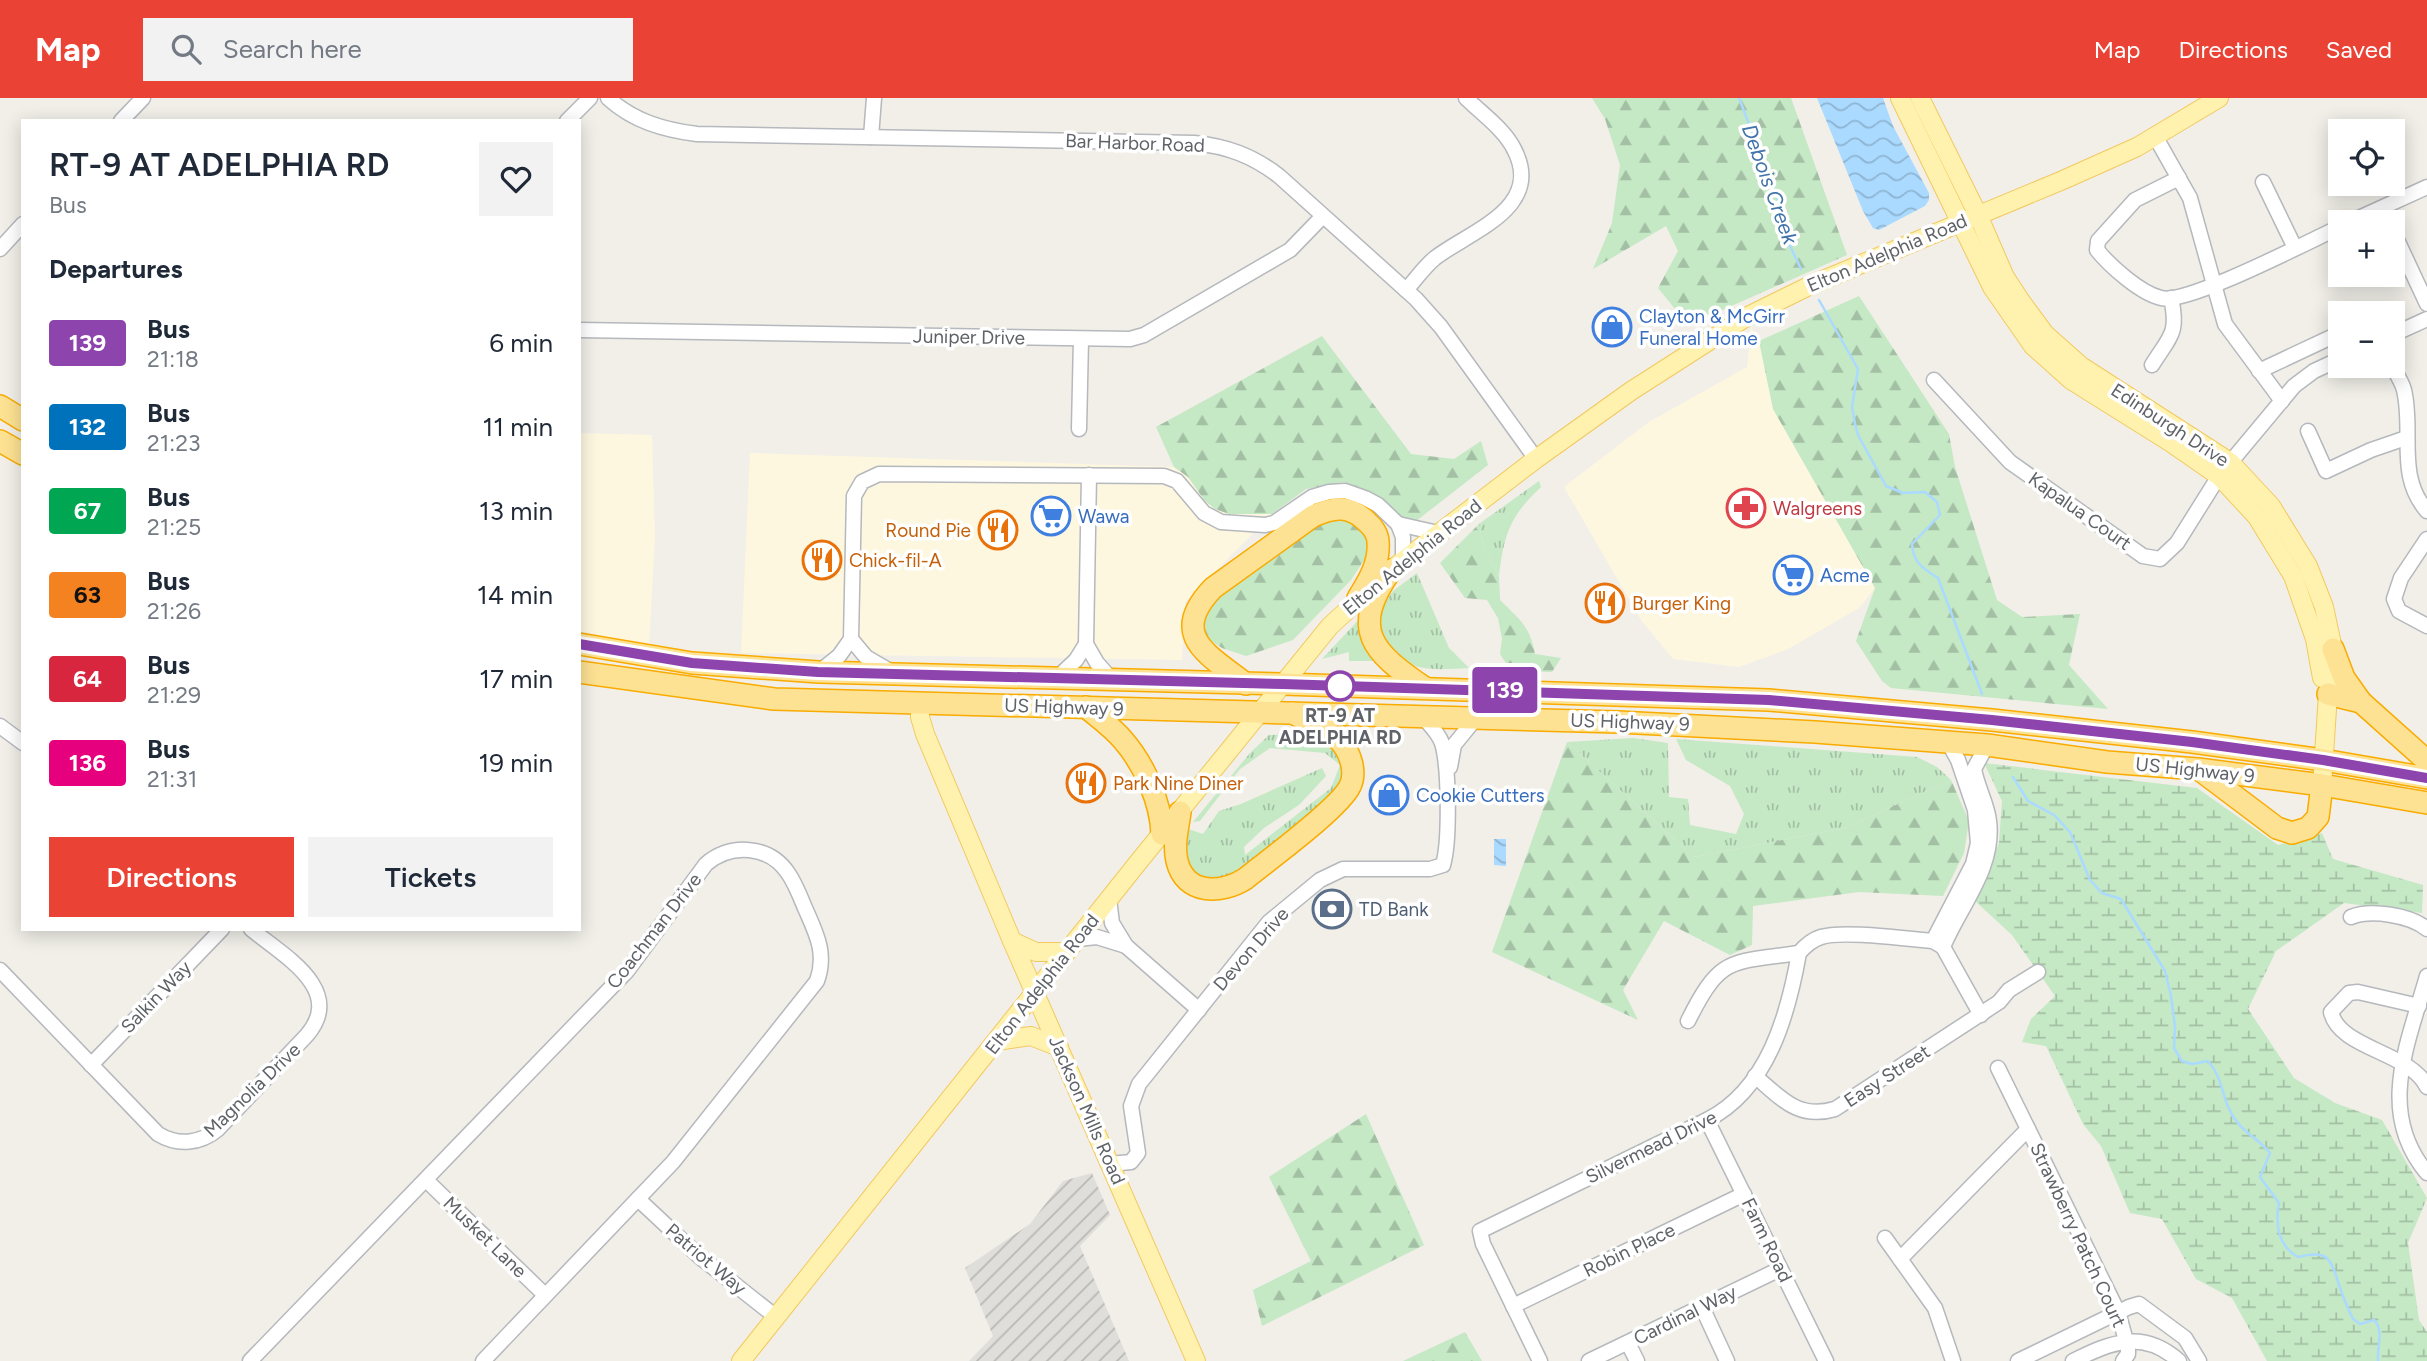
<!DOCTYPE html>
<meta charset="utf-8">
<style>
body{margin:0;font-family:Figtree,sans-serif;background:#f2f2f3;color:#1f2937;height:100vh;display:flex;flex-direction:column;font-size:26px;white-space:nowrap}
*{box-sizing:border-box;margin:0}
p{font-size:23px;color:#747a83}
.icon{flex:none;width:38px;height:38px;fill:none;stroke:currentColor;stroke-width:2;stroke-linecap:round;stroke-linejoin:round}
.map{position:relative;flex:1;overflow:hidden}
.details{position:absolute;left:21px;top:21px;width:560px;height:812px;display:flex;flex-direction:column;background:#fff;border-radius:0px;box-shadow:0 4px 18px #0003}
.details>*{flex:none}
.badge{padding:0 14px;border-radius:5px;font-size:24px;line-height:46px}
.buttons{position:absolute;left:2328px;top:21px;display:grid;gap:14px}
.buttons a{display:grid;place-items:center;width:77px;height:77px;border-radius:0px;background:#fff;box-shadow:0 4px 18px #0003;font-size:35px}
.map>.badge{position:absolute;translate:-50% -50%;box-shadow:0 0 0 4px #fff}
h2{padding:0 28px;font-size:26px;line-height:63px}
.round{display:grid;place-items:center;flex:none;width:74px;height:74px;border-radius:0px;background:#f2f2f3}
.overview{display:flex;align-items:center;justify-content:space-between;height:119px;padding:0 28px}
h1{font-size:33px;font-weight:600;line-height:52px}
.button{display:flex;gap:14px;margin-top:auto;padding:14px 28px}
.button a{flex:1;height:80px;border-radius:0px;background:#ea4335;color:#fff;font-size:28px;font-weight:600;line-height:80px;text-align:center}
.button a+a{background:#f2f2f3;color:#1f2937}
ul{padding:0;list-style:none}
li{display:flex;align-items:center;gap:21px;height:84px;padding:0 28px}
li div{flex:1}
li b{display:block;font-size:26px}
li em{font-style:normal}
li .badge{min-width:77px;font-weight:700;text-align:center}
header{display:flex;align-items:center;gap:42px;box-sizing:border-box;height:98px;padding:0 35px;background:#ea4335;color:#fff}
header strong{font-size:33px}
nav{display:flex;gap:38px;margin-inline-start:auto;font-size:24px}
.search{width:490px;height:63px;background:#f2f2f3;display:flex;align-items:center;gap:18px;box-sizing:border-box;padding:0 24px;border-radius:0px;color:#747a83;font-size:26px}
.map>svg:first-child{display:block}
.commercial{fill:#fef7e0}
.industrial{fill:url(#industrial-furrows)}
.grass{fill:url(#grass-tufts)}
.forest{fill:url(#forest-firs)}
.wetland{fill:url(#wetland-marsh)}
.water{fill:url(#water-waves)}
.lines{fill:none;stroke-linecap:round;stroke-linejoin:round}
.stream{stroke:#aadaff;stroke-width:2.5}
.minor-casing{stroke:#b5b8bc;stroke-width:17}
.major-casing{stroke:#f2c960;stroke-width:20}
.highway-casing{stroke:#f9ab00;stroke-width:24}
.minor{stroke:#fff;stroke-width:14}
.major{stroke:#fff2af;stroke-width:18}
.highway{stroke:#fde293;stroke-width:21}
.line-casing{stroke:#fff;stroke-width:16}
.line{stroke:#8e44ad;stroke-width:10}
.stop-dot{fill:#fff;stroke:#8e44ad;stroke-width:3.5}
.labels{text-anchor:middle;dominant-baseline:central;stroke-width:7;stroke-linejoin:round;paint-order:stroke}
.street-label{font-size:19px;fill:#5f6368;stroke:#fff}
.shop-label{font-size:19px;fill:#366cbe;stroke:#fff;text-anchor:start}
.health-label{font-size:19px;fill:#be3a42;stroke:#fff;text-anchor:start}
.food-label{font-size:19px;fill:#c56008;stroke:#fff;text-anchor:start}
.stop-label{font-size:19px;font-weight:bold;fill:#5f6368;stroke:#fff}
.service-label{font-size:19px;fill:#4e5e75;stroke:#fff;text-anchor:start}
.water-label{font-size:21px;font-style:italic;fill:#4174aa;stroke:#fff}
</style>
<header>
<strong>Map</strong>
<div class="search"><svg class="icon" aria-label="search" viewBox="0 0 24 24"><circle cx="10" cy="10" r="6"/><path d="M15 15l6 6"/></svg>Search here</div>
<nav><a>Map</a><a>Directions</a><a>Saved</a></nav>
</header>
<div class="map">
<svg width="2427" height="1263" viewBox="0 0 2427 1263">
<defs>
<pattern id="industrial-furrows" width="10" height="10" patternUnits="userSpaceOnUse" patternTransform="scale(1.75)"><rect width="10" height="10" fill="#e0deda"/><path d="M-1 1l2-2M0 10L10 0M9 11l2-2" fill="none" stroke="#b9b8b5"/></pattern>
<pattern id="grass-tufts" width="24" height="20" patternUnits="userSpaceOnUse" patternTransform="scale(1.75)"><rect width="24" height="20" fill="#c5e8c5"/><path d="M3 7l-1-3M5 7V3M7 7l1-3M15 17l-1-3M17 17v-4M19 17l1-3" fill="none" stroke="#a3c0a4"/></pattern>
<pattern id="forest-firs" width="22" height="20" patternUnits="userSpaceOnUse" patternTransform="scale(1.75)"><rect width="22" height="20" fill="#c5e8c5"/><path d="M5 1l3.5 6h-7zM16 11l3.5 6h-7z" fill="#a3c0a4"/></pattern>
<pattern id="wetland-marsh" width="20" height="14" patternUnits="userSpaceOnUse" patternTransform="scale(1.75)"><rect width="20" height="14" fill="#c5e8c5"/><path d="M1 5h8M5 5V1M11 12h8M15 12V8" fill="none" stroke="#a3c0a4"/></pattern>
<pattern id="water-waves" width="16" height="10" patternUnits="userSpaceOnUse" patternTransform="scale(1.75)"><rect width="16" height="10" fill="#aadaff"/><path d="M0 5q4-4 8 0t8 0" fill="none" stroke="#8eb4d2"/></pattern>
</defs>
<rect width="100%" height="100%" fill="#f1efe8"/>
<!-- commercial -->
<g class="commercial">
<path d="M1751 229 1759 243 1773 311 1875 490 1859 510 1788 551 1739 569 1673 561 1641 522 1564 389 1649 324 1747 269Z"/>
<path d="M579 335 652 337 655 440 649 548 579 533Z"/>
<path d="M750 355 1174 369 1188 379 1205 403 1229 416H1272L1185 504 1182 562 741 555Z"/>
</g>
<!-- industrial -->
<path class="industrial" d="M1092 1075 1110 1117 1080 1148 1129 1263H969L993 1238 965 1170 1030 1126 1063 1083Z"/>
<!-- grass -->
<g class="grass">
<path d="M1539 383 1541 389C1510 418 1504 436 1499 478L1483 447 1479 426Z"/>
<path d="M1417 475 1449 550 1469 570C1431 572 1416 574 1383 552L1378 514 1393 493Z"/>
<path d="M1365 515 1375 563H1349V554L1322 561Z"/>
<path d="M1298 636C1328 642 1331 645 1345 671L1339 695 1226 783 1195 779C1184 765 1179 747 1188 731L1203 736 1219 713 1241 706 1322 670 1326 678 1299 707 1264 730 1244 749 1245 757 1331 690 1340 667 1325 655 1270 650 1240 671 1200 723 1193 724 1250 655 1269 637Z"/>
<path d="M1633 640 1668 645 1669 699 1688 701 1690 727 1736 736 1744 716 1730 688 1686 662 1676 641 1917 659 1937 669 1951 682 1845 730 1694 759 1567 644Z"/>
</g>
<!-- forest -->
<g class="forest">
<path d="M1592 0H1791L1847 157 1720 213 1684 222 1658 190 1678 153 1666 128 1593 171 1612 125 1620 67 1605 21Z"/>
<path d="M1859 198 1949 336 1955 369 1997 502 2022 519 2080 516 2069 567 2108 611 1891 590 1882 583 1856 543 1875 490 1773 311 1759 243Z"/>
<path d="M1322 238 1411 356 1454 361 1481 343 1488 367 1411 427 1385 403 1344 384 1306 391 1272 416H1229L1215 411 1205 403 1188 379 1174 369 1156 329Z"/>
<path d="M1325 418 1347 422 1365 434 1368 456 1351 482 1293 542 1246 558 1222 550 1202 537 1200 514 1209 501Z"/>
<path d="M1479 426 1483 447 1499 478 1500 502C1519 521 1530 528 1535 556L1561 560 1552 574 1511 573 1500 556 1502 541 1498 520 1487 502 1465 500 1440 465Z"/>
<path d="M1567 644 1694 759 1845 730 1951 682 1969 723 1964 755 1943 798 1859 794 1753 808 1752 847 1730 857 1664 823 1623 892 1638 922 1492 854Z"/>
<path d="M1366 1016 1424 1147 1262 1228 1253 1192 1311 1163 1269 1079Z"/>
<path d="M1465 1234 1482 1263H1403Z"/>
</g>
<!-- wetland -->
<path class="wetland" d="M1984 665 2197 690 2278 747 2322 735 2333 761 2423 787 2422 815 2344 805 2276 853 2248 911 2294 980 2335 1005 2382 1022 2427 1100 2408 1145 2419 1222 2427 1234V1263H2267L2232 1200 2196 1181 2162 1121 2130 1115 2101 1048 2083 1026 2046 948 2022 944 2031 921 2055 898 2012 837 1974 802 1999 745 2002 703Z"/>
<!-- water -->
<g class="water">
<path d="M1817 0H1883L1893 28 1929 95V102L1925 108 1879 132 1873 130 1863 113Z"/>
<path d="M1494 741H1506V768L1494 767Z"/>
</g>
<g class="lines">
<!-- stream -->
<g class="stream">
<path d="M1739 0 1792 138 1790 148 1801 171"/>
<path d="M1819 202 1858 271 1852 309 1855 326 1858 337 1886 388 1903 395 1925 394 1937 404 1940 417 1912 446C1913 465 1923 470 1938 480L1982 596"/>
<path d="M2013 679 2028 703 2054 717 2070 734 2090 782 2102 795 2121 801 2165 873 2171 898 2175 929 2174 950 2182 963 2192 966 2208 963C2225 982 2221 1004 2237 1024 2246 1036 2261 1043 2270 1055L2260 1079 2279 1105C2275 1126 2278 1148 2298 1159 2325 1152 2331 1158 2338 1184 2342 1196 2347 1209 2353 1221L2360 1226 2374 1222C2384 1231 2377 1249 2378 1263"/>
</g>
<defs>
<g id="minor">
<path d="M608 0C633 23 664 32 697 36L1194 45C1227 48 1253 58 1279 78L1416 201 1441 229 1536 361"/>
<path d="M121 23 143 0"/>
<path d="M567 23 590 0"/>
<path d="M2155 38 2190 100 2225 226 2282 303"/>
<path d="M871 39 874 0"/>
<path d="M2179 80 2135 102 2098 143 2097 152C2110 168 2140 195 2161 200 2187 207 2309 143 2340 129"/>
<path d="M2263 84 2295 150"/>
<path d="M2350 124 2427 89"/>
<path d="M2392 131 2427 206"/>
<path d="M0 151 23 126"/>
<path d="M1406 192C1416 181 1424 169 1435 160 1470 133 1545 110 1514 51 1504 31 1481 15 1466 0"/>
<path d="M579 232 1130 241 1144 237 1290 152 1322 119"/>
<path d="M2392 237 2427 221"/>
<path d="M2152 267C2170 238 2179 236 2171 200"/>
<path d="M2392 268C2396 275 2402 284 2404 292 2414 334 2396 378 2427 413"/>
<path d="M2259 273 2340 235"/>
<path d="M1934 282 2010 364 2143 458 2160 461 2177 445 2219 378 2294 288 2314 273 2340 261"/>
<path d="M1079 331 1081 241"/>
<path d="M2308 333 2326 373 2371 352 2406 340"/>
<path d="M1089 377 1086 546 1097 565 1112 582"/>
<path d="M1398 426 1403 439V462"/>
<path d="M2427 441 2401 480 2394 501 2399 513 2427 528"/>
<path d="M851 541 866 559 890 573"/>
<path d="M819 574 839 558 851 541 854 398 862 384 879 376 1164 378 1177 383 1204 415 1221 424 1265 427 1274 425 1312 399 1329 394 1345 393 1365 400 1378 407 1398 426 1438 435"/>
<path d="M1056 581 1076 562 1086 546"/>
<path d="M0 628 23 645"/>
<path d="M1450 669 1454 647 1476 620"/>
<path d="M1109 801 1112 825 1126 848 1199 912"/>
<path d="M2351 819C2371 811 2410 817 2427 831"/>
<path d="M1077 841 1097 839 1126 848"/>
<path d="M1933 843 1973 766 1978 745 1975 712 1958 662 1948 644"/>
<path d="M1943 849C1960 808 1995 770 1989 723 1987 705 1977 689 1974 671L1987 647"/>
<path d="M0 872 158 1036C178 1048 200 1046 218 1031L307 937C346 891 282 857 251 831"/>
<path d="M2427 878C2408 946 2376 1014 2427 1075"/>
<path d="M2419 908 2358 894 2349 895 2331 914C2339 951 2411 954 2427 989"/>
<path d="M1688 923C1721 857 1730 865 1799 855"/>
<path d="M91 967 222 831"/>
<path d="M1998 970 2118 1214 2128 1250V1256L2123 1263"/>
<path d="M1755 978C1781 1000 1798 1022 1835 1011L1999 904 2009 892 2038 874"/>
<path d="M1707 1022 1826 1263"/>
<path d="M1110 1066 1131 1064 1138 1055 1131 1008 1139 986 1269 824 1320 782 1343 771H1430L1443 767C1450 743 1449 668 1442 645 1438 634 1429 626 1422 618"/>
<path d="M426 1082 545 1197"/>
<path d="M638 1101 700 1159 776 1219"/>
<path d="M1885 1140 1935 1210 1953 1263"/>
<path d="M1900 1161 2028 1031"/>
<path d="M1513 1208 1744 1096"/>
<path d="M1702 1209 1727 1263"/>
<path d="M1628 1245 1637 1263"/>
<path d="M250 1263 627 873 706 766C731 745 769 747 788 775 795 785 800 798 805 810 816 835 827 855 817 883L673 1064 483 1263"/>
<path d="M1540 1263 1483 1146 1480 1133 1707 1022C1768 991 1788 917 1799 855 1805 848 1811 842 1821 839 1843 832 1907 841 1933 843L1943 849 1981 917"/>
<path d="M1589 1263 1780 1171"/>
<path d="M2018 1263 2129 1209 2139 1206 2185 1240 2199 1263"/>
<path d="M2073 1263C2111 1244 2143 1231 2179 1263"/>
</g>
<g id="major">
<path d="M1900 0 1992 189 2033 248 2071 282 2170 344 2219 378 2257 419 2293 478 2315 541 2322 580"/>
<path d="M1920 0 1978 117 2005 179 2020 202 2045 236 2081 268 2230 364 2271 408 2308 468 2324 509 2333 551 2334 584 2328 596 2322 687"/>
<path d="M920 604V619L925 636 1012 843 1196 1263"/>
<path d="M1012 843 1036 854H1066"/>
<path d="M997 943 1031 938 1059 949"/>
<path d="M741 1263 1136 767 1330 528 1391 472 1536 361 1631 293 1748 218 1811 187 2063 82 2137 49 2219 0"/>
</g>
<g id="highway">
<path d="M0 308 23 322"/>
<path d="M0 343 23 356"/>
<path d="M1391 472C1349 532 1372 554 1425 590"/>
<path d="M579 546 692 565 819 574 1283 586 1769 602 1992 622 2192 644 2323 662 2427 680"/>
<path d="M2333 551 2344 580 2361 604 2427 663"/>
<path d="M579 574 774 601 1618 624 1815 634 1987 647 2107 664 2198 671 2322 687 2427 705"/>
<path d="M1246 586C1209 557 1167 538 1213 490L1313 418C1335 408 1351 407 1368 425 1373 429 1378 437 1378 444 1380 465 1368 484 1358 500"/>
<path d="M2328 596 2361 604"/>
<path d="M1086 609C1099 620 1112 629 1123 642 1144 666 1161 704 1162 736"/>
<path d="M2200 672 2277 730 2292 735 2308 730 2318 719 2322 687"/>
<path d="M1180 714C1178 730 1173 747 1177 763 1185 797 1221 796 1245 781 1267 763 1340 710 1350 688 1357 674 1350 654 1340 643 1328 631 1308 624 1293 615"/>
</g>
</defs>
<!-- minor casing -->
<use href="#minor" class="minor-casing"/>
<!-- major casing -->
<use href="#major" class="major-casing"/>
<!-- highway casing -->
<use href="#highway" class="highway-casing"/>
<!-- minor -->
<use href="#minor" class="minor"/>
<!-- major -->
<use href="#major" class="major"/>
<!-- highway -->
<use href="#highway" class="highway"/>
</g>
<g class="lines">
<defs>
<path id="line" d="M579 546 692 565 818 574 1283 586 1769 602 1992 622 2192 644 2323 662 2427 680"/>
</defs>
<!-- line casing -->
<use href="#line" class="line-casing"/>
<!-- line -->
<use href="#line" class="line"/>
</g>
<!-- icons -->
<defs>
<symbol id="shop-ring" viewBox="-11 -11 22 22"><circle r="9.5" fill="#fff" stroke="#3f7fe0" stroke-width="1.5"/><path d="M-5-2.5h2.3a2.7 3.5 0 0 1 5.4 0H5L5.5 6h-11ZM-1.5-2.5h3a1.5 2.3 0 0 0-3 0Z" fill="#3f7fe0"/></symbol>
<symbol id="pharmacy-ring" viewBox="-11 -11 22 22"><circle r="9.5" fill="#fff" stroke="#e0444e" stroke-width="1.5"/><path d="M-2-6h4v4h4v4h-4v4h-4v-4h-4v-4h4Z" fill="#e0444e"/></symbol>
<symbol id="supermarket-ring" viewBox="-11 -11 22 22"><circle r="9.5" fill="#fff" stroke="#3f7fe0" stroke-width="1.5"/><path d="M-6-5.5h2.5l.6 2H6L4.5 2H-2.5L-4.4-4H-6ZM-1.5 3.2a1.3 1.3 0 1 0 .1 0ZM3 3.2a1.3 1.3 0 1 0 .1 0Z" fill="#3f7fe0"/></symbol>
<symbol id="restaurant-ring" viewBox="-11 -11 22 22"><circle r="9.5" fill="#fff" stroke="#e8710a" stroke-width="1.5"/><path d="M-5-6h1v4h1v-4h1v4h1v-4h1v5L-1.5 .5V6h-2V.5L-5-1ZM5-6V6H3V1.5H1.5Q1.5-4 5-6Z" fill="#e8710a"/></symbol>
<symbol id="bank-ring" viewBox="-11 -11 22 22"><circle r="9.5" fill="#fff" stroke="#5c6f8a" stroke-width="1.5"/><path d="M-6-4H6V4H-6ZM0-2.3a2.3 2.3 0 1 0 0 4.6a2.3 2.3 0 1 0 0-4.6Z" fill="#5c6f8a"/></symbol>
</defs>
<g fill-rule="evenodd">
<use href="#shop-ring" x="1590" y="207" width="44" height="44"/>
<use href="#pharmacy-ring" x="1724" y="388" width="44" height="44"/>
<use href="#supermarket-ring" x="1029" y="396" width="44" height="44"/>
<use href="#restaurant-ring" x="976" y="410" width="44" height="44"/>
<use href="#restaurant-ring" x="800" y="440" width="44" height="44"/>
<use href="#supermarket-ring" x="1771" y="455" width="44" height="44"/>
<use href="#restaurant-ring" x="1583" y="483" width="44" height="44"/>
<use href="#restaurant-ring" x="1064" y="663" width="44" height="44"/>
<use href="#shop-ring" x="1367" y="675" width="44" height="44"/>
<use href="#bank-ring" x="1310" y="789" width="44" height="44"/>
</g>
<!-- markers -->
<circle class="stop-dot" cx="1340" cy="588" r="14"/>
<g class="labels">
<!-- street labels -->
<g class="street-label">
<text transform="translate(1135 45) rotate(2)">Bar Harbor Road</text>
<text transform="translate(1887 155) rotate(-23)">Elton Adelphia Road</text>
<text transform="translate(969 239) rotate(1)">Juniper Drive</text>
<text transform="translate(2170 327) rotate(33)">Edinburgh Drive</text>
<text transform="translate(2080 413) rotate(35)">Kapalua Court</text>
<text transform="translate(1412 459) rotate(-39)">Elton Adelphia Road</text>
<text transform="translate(1064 609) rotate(2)">US Highway 9</text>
<text transform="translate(1630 624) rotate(2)">US Highway 9</text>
<text transform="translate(2195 672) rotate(6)">US Highway 9</text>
<text transform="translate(654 833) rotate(-52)">Coachman Drive</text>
<text transform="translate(1251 851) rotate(-49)">Devon Drive</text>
<text transform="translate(1042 886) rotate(-52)">Elton Adelphia Road</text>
<text transform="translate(156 899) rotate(-46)">Salkin Way</text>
<text transform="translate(1887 978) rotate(-33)">Easy Street</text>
<text transform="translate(252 992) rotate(-44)">Magnolia Drive</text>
<text transform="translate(1087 1012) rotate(66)">Jackson Mills Road</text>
<text transform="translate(1651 1049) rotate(-26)">Silvermead Drive</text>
<text transform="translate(2078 1137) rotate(65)">Strawberry Patch Court</text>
<text transform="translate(485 1139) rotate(44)">Musket Lane</text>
<text transform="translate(1767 1142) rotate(64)">Farm Road</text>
<text transform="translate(1629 1152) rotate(-26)">Robin Place</text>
<text transform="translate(706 1161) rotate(40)">Patriot Way</text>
<text transform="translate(1685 1217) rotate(-26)">Cardinal Way</text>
</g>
<!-- shop labels -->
<g class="shop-label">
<text x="1639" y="218">Clayton &amp; McGirr<tspan x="1639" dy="22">Funeral Home</tspan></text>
<text x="1078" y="418">Wawa</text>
<text x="1820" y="477">Acme</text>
<text x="1416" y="697">Cookie Cutters</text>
</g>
<!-- health labels -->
<g class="health-label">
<text x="1773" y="410">Walgreens</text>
</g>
<!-- food labels -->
<g class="food-label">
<text x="971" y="432" text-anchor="end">Round Pie</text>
<text x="849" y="462">Chick-fil-A</text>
<text x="1632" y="505">Burger King</text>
<text x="1113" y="685">Park Nine Diner</text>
</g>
<!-- stop labels -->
<g class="stop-label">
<text x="1340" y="617">RT-9 AT<tspan x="1340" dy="22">ADELPHIA RD</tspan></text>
</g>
<!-- service labels -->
<g class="service-label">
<text x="1359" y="811">TD Bank</text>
</g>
<!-- water labels -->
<g class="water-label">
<text transform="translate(1770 86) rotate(70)">Debois Creek</text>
</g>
</g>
</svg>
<div class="buttons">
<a><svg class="icon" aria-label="locate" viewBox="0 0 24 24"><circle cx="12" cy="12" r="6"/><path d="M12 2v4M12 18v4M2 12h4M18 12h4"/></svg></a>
<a>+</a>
<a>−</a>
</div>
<b class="badge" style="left:1505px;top:592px;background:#8e44ad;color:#fff">139</b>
<section class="details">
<div class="overview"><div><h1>RT-9 AT ADELPHIA RD</h1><p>Bus</p></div><a class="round"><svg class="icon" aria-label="heart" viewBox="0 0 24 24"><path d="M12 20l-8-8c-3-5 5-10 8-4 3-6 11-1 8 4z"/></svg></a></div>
<h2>Departures</h2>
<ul>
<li><span class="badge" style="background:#8e44ad;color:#fff">139</span><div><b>Bus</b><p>21:18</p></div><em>6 min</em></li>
<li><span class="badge" style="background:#0072bc;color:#fff">132</span><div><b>Bus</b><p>21:23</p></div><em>11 min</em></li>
<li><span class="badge" style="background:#00a651;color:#fff">67</span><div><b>Bus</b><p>21:25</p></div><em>13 min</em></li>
<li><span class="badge" style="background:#f58220;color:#111">63</span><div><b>Bus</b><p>21:26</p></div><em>14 min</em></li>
<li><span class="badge" style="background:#d7263d;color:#fff">64</span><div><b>Bus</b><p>21:29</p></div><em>17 min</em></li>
<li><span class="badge" style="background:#e6007e;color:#fff">136</span><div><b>Bus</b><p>21:31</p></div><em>19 min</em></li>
</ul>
<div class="button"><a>Directions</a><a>Tickets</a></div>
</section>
</div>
